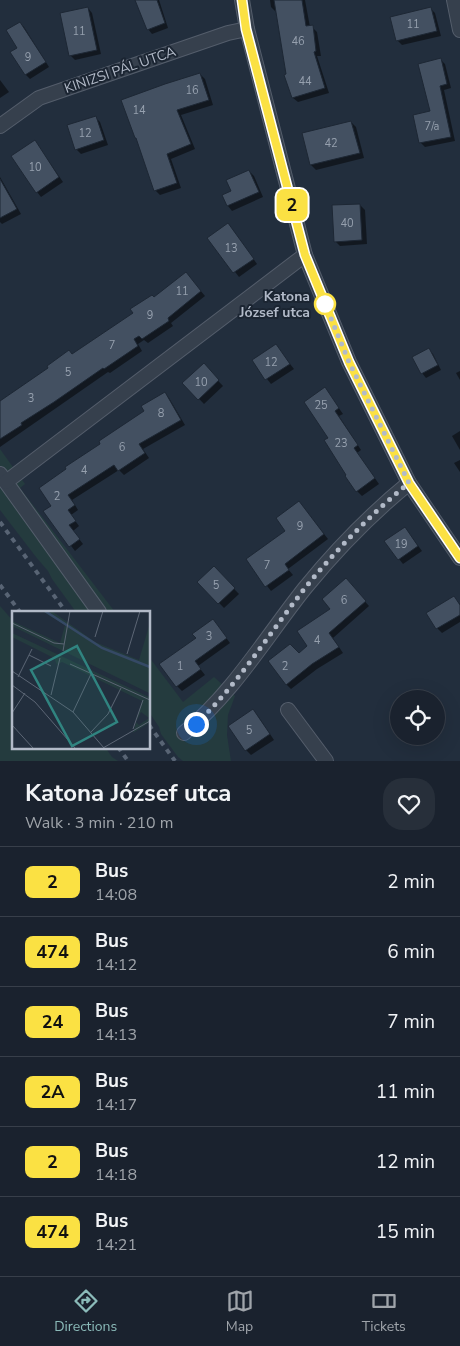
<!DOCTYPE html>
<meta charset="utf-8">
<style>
body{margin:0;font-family:"Nunito Sans",sans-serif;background:#272f3a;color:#f1f3f6;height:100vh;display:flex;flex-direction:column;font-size:19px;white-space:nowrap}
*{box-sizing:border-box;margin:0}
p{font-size:16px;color:#9fa4aa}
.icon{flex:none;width:28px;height:28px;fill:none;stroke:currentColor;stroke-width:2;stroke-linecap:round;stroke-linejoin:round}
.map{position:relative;height:761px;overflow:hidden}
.panel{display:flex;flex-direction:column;background:#1a222e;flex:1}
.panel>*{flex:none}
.badge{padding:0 10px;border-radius:8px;font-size:18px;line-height:32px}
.buttons{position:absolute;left:390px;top:690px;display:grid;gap:10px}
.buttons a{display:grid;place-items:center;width:55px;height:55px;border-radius:50%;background:#1a222e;box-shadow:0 5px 20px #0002,0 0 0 1px #383f4a;font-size:25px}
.you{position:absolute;width:25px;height:25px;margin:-12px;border:4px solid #fff;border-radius:50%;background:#1a73e8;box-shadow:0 0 0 8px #1a73e833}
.map>.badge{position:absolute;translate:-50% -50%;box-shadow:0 0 0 2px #fff}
.round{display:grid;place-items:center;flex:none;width:52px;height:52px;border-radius:20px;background:#272f3a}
.overview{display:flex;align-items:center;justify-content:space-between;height:85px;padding:0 25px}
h1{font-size:24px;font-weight:700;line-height:38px}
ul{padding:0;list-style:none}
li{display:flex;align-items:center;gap:15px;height:70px;padding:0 25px;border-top:1px solid #383f4a}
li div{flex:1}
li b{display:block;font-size:19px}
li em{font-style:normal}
li .badge{min-width:55px;font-weight:700;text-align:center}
.menu{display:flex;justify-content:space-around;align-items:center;height:70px;border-top:1px solid #383f4a;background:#1a222e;font-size:14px;color:#9fa4aa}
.menu a{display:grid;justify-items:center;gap:2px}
.menu .current{color:#8bbbb9}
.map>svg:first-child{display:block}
.green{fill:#243b3e}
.shadow{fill:#0007}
.building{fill:#435061;stroke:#1d2734}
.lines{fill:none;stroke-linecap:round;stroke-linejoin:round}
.minor-casing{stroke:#545d6b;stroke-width:16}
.minor{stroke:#36404d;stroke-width:14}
.rail{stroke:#586474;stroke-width:4;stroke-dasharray:5 5;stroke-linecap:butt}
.line-casing{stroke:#fff;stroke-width:11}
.line{stroke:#fbe143;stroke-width:8}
.walk{stroke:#b2bac8;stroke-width:5;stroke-dasharray:0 9}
.stop-dot{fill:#fff;stroke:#fbe143;stroke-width:2.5}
.labels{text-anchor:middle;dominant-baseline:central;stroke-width:4;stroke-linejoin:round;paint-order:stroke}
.number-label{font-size:11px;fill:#96a0ae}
.street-label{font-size:14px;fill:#b2bac8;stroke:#1b2532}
.stop-label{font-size:14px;font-weight:bold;fill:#b2bac8;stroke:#1b2532;text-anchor:end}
.inset-river{fill:none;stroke:#354965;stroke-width:2.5}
.inset-road{fill:none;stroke:#5c6675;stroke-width:1}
.view{fill:#308480;fill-opacity:0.15;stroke:#308480;stroke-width:2.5}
.inset-edge{fill:none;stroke:#b2bac8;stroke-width:2.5}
</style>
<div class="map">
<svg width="460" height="761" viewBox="0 0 460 761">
<rect width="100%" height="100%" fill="#222e3d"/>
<!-- green -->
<g class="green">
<path d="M0 449 25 484 20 488 115 612H76L52 579 48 571 36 557 0 510Z"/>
<path d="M0 606 14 622V747H105L112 757 118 761H0Z"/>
<path d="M149 657 183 702 214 677 235 696 228 715 227 735 231 761H183L178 757 161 734 159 727 149 712Z"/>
</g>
<!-- shadow -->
<g class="shadow">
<path d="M145 0H159L168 28 152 34 148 29Z"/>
<path d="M270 0H305L310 27H312L317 32 321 56H317L329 93 298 102 293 98 276 12 271 7Z"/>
<path d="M88 8 92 13 101 54 75 60 70 55Z"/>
<path d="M430 8 435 13 441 36 402 45 397 40Z"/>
<path d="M20 23 24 27 49 67 30 79 26 75 12 53 18 48Z"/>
<path d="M440 59 445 64 451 88 444 90 455 141 425 147 420 142 432 112Z"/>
<path d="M200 74 205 79 213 105 181 115 195 149 171 159 181 188 160 195 155 190 138 140Z"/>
<path d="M0 80 9 92 0 98Z"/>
<path d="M95 117 100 122 108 145 81 154 76 149Z"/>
<path d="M351 122 356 127 364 158 316 170 311 165Z"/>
<path d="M39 147 63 182 41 197 37 192Z"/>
<path d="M249 171 254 176 263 197 232 211 228 206 223 195 233 191Z"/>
<path d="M0 177 21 214 2 224 0 222Z"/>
<path d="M360 205 365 210 367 244 340 246 335 241Z"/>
<path d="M233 230 257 264 239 277 209 238Z"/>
<path d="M190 278 205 296 171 323 173 326 148 343 144 340 138 344 142 351 110 373 108 372 0 447V402L73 355 154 299Z"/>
<path d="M276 346 294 369 271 384 253 361Z"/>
<path d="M429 350 433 354 441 370 426 378 422 373Z"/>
<path d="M203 365 223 386 204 404 184 383Z"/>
<path d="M460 371V380L456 373Z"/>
<path d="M165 393 169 398 185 425 143 449 149 458 124 475 119 470 72 500 78 510 71 515 79 526 73 531 83 544 75 551 45 512 53 506 102 444 145 411Z"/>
<path d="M329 394 343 414 339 416 361 450 357 453 379 484 362 496 357 491 329 438Z"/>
<path d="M460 431V450L452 436Z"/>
<path d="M460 460V472L454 463Z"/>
<path d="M299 502 328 539 288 569 293 575 271 591 247 560 287 531Z"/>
<path d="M405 528 422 551 403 564 399 559Z"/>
<path d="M214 568 239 594 224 608 199 582Z"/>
<path d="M350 585 369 606 333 638 343 653 317 669 291 689 286 684 299 655 309 647 332 609Z"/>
<path d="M454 598 460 604V622L442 633 437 628 428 614Z"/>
<path d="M213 620 230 643 198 666 205 675 182 691 177 686 197 638Z"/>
<path d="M253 711 258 716 274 740 251 755 246 750Z"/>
</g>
<!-- building -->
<g class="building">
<path d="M135 0H157L165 23 147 30Z"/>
<path d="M274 0H302L306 26 313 25 316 51 314 52 325 88 292 98 284 75 286 74Z"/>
<path d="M88 7 97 50 69 56 60 13Z"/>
<path d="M431 7 437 31 396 41 390 17Z"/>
<path d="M20 22 46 62 25 75 10 52 17 48 6 30Z"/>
<path d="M441 58 447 84 440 86 451 137 419 143 413 115 430 111 418 64Z"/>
<path d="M200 73 209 100 177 110 191 144 167 154 177 183 154 191 136 138H135L121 100 165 84Z"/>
<path d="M96 116 104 140 75 150 67 125Z"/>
<path d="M351 121 360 153 310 165 302 133Z"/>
<path d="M35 140 59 177 36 193 11 156Z"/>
<path d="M249 170 259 192 227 206 222 195 231 191 226 180Z"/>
<path d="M0 179 17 209 0 218Z"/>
<path d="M360 204 362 240 334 242 332 205Z"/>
<path d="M228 223 254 259 233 273 207 238Z"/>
<path d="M186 272 201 291 168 318 169 321 142 339 139 336 134 339 138 346 104 369 103 368 54 402 21 423 22 425 0 439V401L48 368 47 366 69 350 72 354 133 313 130 309 152 295 154 297Z"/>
<path d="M276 344 290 364 265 380 252 360Z"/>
<path d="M429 348 438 365 421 374 412 357Z"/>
<path d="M204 363 219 380 198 400 182 383Z"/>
<path d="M325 387 339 408 335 411 358 445 354 448 375 478 356 492 345 476 346 475 324 440 328 438 304 402Z"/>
<path d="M165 392 181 420 139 444 145 453 118 471 114 465 68 495 75 505 68 510 76 521 69 525 80 539 69 547 43 511 51 506 39 488 66 469 65 467 100 444 99 441 144 411 141 406Z"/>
<path d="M299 501 324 534 285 564 289 570 265 587 246 559 285 531 276 518Z"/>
<path d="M405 527 418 546 398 560 384 541Z"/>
<path d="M214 566 235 588 218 604 197 582Z"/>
<path d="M346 578 366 601 329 633 339 647 312 664 286 685 268 661 290 644 299 653 307 646 297 631 330 609 322 599Z"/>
<path d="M454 596 460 605V615L436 629 426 613Z"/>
<path d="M213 619 227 638 195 661 201 669 176 687 159 664 196 638 192 634Z"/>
<path d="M253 709 270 734 245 751 228 726Z"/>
</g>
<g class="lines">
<defs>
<g id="minor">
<path d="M242 0 247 29 305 255 349 362 409 483 460 558"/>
<path d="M454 0 460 30"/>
<path d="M0 126 39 98 228 33 247 29"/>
<path d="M0 474 99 612"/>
<path d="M6 482 305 255"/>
<path d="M288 710 326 761"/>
<path d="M184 733C233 693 266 637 305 588 336 550 371 514 409 483"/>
</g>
</defs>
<!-- minor casing -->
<use href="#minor" class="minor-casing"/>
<!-- minor -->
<use href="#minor" class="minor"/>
<!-- rail -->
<g class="rail">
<path d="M0 522 66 612"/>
<path d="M0 585 20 612"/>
<path d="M149 725 175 761"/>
<path d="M118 747 128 761"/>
</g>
</g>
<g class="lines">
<defs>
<path id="line" d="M242 0 246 29 305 255 349 362 409 483 460 558"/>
</defs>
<!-- line casing -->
<use href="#line" class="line-casing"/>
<!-- line -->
<use href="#line" class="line"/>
<!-- walk -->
<path class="walk" d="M196 724C238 684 269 634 305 588 336 550 371 514 409 483L349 362 325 304"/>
</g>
<!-- markers -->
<circle class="stop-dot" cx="325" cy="304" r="10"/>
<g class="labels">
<!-- number labels -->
<g class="number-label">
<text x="413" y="24">11</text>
<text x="79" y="31">11</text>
<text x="298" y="41">46</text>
<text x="28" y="57">9</text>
<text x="305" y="81">44</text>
<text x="192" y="90">16</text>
<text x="139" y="110">14</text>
<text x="432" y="126">7/a</text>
<text x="85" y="133">12</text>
<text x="331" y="143">42</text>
<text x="35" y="167">10</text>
<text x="347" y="223">40</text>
<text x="231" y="248">13</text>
<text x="182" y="291">11</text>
<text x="150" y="315">9</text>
<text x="112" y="345">7</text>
<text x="271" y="362">12</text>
<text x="68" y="372">5</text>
<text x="201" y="382">10</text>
<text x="31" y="398">3</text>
<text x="321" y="405">25</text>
<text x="161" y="413">8</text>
<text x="341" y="443">23</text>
<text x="122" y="447">6</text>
<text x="84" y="470">4</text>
<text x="57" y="496">2</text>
<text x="300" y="526">9</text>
<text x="401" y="544">19</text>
<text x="267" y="565">7</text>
<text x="216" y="585">5</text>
<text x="344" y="600">6</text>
<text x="209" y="636">3</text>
<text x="317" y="640">4</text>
<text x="180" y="666">1</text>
<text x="285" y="666">2</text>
<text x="249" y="730">5</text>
</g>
<!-- street labels -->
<g class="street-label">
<text transform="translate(120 70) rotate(-19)">KINIZSI PÁL UTCA</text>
</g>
<!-- stop labels -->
<g class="stop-label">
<text x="310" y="296">Katona<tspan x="310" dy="16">József utca</tspan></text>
</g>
</g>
<!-- overview -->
<g transform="translate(12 611)">
<rect width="138" height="138" fill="#222e3d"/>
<path d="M30 0 41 1 83 31 127 49 137 15V82L0 15V10L48 32 53 14ZM0 22 137 86V107L129 101 124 111 127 114 137 107V112L121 122 130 90 50 51 45 54 42 47 0 26Z" fill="#243b3e"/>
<path class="inset-river" d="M33 0 90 37 138 56"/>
<path class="inset-road" d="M0 12 42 32 52 33M83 26 91 0M51 40 58 0M115 43 128 0M17 44 39 55M58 53 138 89M0 60 61 101 92 137M6 66 20 38M0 74 23 91 63 137M39 84 48 47M61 101 79 63M0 102 13 82M0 114 21 137M121 118 131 89M79 121 96 103 109 77M91 137 138 110"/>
<path class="view" d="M65 35 105 111 60 135 19 59Z"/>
<rect width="138" height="138" class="inset-edge"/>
</g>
</svg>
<div class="buttons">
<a><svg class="icon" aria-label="locate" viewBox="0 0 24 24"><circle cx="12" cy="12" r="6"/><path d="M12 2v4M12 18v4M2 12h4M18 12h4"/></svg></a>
</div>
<div class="you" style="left:196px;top:724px"></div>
<b class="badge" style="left:292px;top:205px;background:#fbe143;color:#111">2</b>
</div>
<section class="panel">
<div class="overview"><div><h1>Katona József utca</h1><p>Walk · 3 min · 210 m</p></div><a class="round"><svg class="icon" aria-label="heart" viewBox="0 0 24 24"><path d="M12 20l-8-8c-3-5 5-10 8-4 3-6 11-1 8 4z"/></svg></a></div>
<ul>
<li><span class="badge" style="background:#fbe143;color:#111">2</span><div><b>Bus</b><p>14:08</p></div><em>2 min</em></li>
<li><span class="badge" style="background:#fbe143;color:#111">474</span><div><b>Bus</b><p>14:12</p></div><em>6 min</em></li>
<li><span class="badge" style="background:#fbe143;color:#111">24</span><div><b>Bus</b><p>14:13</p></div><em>7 min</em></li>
<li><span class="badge" style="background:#fbe143;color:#111">2A</span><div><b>Bus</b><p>14:17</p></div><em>11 min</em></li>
<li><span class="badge" style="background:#fbe143;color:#111">2</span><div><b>Bus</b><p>14:18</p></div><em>12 min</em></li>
<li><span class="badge" style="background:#fbe143;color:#111">474</span><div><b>Bus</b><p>14:21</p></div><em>15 min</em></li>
</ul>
</section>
<nav class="menu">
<a class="current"><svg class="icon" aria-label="directions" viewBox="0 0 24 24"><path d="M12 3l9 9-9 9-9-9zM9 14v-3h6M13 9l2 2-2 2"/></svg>Directions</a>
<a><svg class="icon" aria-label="map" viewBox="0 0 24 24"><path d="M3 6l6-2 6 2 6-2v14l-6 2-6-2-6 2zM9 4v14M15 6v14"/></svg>Map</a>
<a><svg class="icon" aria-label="tickets" viewBox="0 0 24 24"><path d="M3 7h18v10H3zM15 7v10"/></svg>Tickets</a>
</nav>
